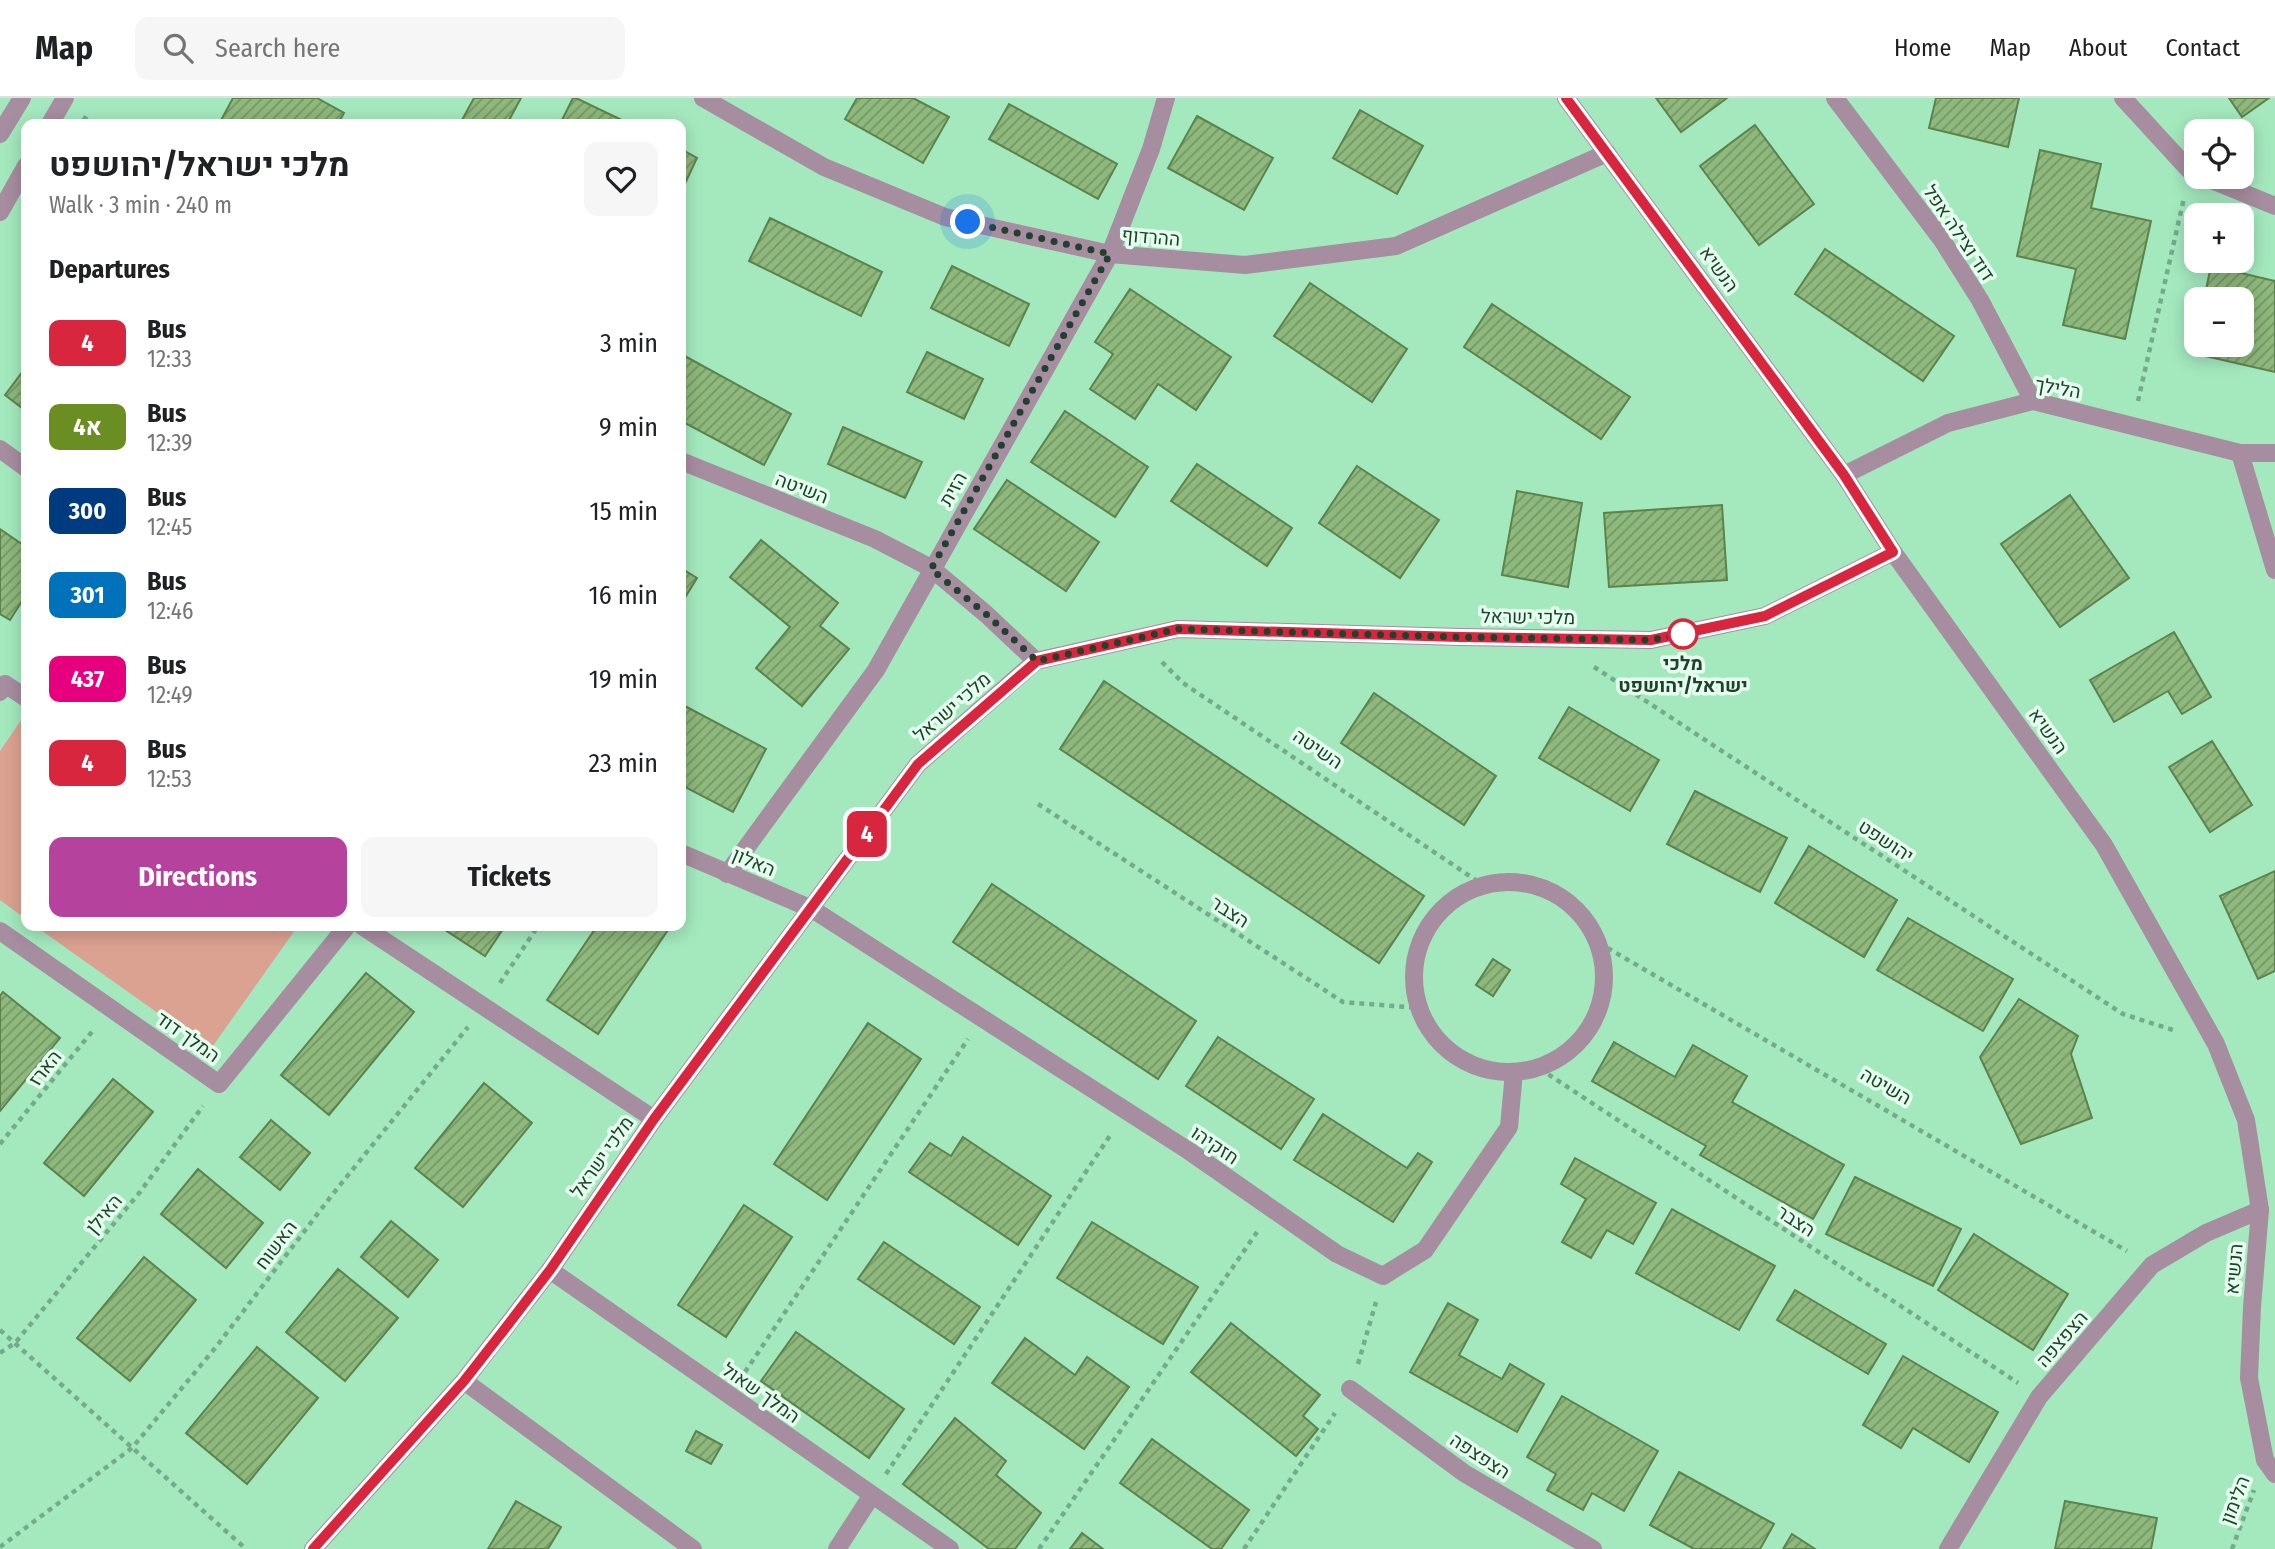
<!DOCTYPE html>
<meta charset="utf-8">
<style>
body{margin:0;font-family:"Fira Sans Condensed",Heebo,sans-serif;background:#f6f6f6;color:#202124;height:100vh;display:flex;flex-direction:column;font-size:26px;white-space:nowrap}
*{box-sizing:border-box;margin:0}
p{font-size:23px;color:#757577}
.icon{flex:none;width:38px;height:38px;fill:none;stroke:currentColor;stroke-width:2;stroke-linecap:round;stroke-linejoin:round}
.map{position:relative;flex:1;overflow:hidden}
.sheet{position:absolute;left:21px;top:21px;width:665px;height:812px;display:flex;flex-direction:column;background:#fff;border-radius:14px;box-shadow:0 4px 18px #0003}
.sheet>*{flex:none}
.badge{padding:0 14px;border-radius:10px;font-size:24px;line-height:46px}
.tools{position:absolute;left:2184px;top:21px;display:grid;gap:14px}
.tools a{display:grid;place-items:center;width:70px;height:70px;border-radius:14px;background:#fff;box-shadow:0 4px 18px #0003;font-size:35px}
.you{position:absolute;width:35px;height:35px;margin:-18px;border:5px solid #fff;border-radius:50%;background:#1a73e8;box-shadow:0 0 0 10px #1a73e833}
.map>.badge{position:absolute;translate:-50% -50%;box-shadow:0 0 0 4px #fff}
h2{padding:0 28px;font-size:26px;line-height:63px}
.round{display:grid;place-items:center;flex:none;width:74px;height:74px;border-radius:14px;background:#f6f6f6}
.summary{display:flex;align-items:center;justify-content:space-between;height:119px;padding:0 28px}
h1{font-size:33px;font-weight:700;line-height:52px}
.button{display:flex;gap:14px;margin-top:auto;padding:14px 28px}
.button a{flex:1;height:80px;border-radius:14px;background:#b5429d;color:#fff;font-size:28px;font-weight:700;line-height:80px;text-align:center}
.button a+a{background:#f6f6f6;color:#202124}
ul{padding:0;list-style:none}
li{display:flex;align-items:center;gap:21px;height:84px;padding:0 28px}
li div{flex:1}
li b{display:block;font-size:26px}
li em{font-style:normal}
li .badge{min-width:77px;font-weight:700;text-align:center}
header{display:flex;align-items:center;gap:42px;box-sizing:border-box;height:98px;padding:0 35px;background:#fff;border-bottom:2px solid #e0e0e0}
header strong{font-size:33px}
nav{display:flex;gap:38px;margin-inline-start:auto;font-size:24px}
.search{width:490px;height:63px;background:#f6f6f6;display:flex;align-items:center;gap:18px;box-sizing:border-box;padding:0 24px;border-radius:14px;color:#757577;font-size:26px}
.map>svg:first-child{display:block}
.green{fill:#dca291}
.building{fill:url(#building-hatch);stroke:#5d834c;stroke-width:2}
.lines{fill:none;stroke-linecap:round;stroke-linejoin:round}
.path{stroke:#75ab8a;stroke-width:4.5;stroke-dasharray:5 5;stroke-linecap:butt}
.minor{stroke:#a78da0;stroke-width:18}
.line-casing{stroke:#fff;stroke-width:16}
.line{stroke:#d7263d;stroke-width:10}
.walk{stroke:#233f2e;stroke-width:7;stroke-dasharray:0 12.6}
.stop-dot{fill:#fff;stroke:#d7263d;stroke-width:3.5}
.labels{text-anchor:middle;dominant-baseline:central;stroke-width:7;stroke-linejoin:round;paint-order:stroke}
.street-label{font-size:19px;fill:#233f2e;stroke:#e4ffed}
.stop-label{font-size:19px;font-weight:bold;fill:#233f2e;stroke:#e4ffed}
</style>
<header>
<strong>Map</strong>
<div class="search"><svg class="icon" aria-label="search" viewBox="0 0 24 24"><circle cx="10" cy="10" r="6"/><path d="M15 15l6 6"/></svg>Search here</div>
<nav><a>Home</a><a>Map</a><a>About</a><a>Contact</a></nav>
</header>
<div class="map">
<svg width="2275" height="1451" viewBox="0 0 2275 1451">
<defs>
<pattern id="building-hatch" width="6" height="6" patternUnits="userSpaceOnUse" patternTransform="scale(1.75)"><rect width="6" height="6" fill="#8eb87c"/><path d="M-1 1l2-2M0 6l6-6M5 7l2-2" fill="none" stroke="#749766"/></pattern>
</defs>
<rect width="100%" height="100%" fill="#a4e9be"/>
<!-- green -->
<g class="green">
<path d="M24 618 26 620V821L0 802V653Z"/>
<path d="M35 828H298L210 952Z"/>
</g>
<!-- building -->
<g class="building">
<path d="M233 0H317L344 15 338 26H219Z"/>
<path d="M474 0H521L507 26H471L462 22Z"/>
<path d="M573 0H576L630 26H560Z"/>
<path d="M857 0H913L949 19 923 65 845 21Z"/>
<path d="M1656 0H1727L1681 34Z"/>
<path d="M1936 0H2019L2008 49 1929 30Z"/>
<path d="M2229 0H2269L2242 19Z"/>
<path d="M1009 6 1117 66 1098 101 989 41Z"/>
<path d="M1360 12 1423 48 1397 96 1333 60Z"/>
<path d="M1197 18 1273 60 1244 112 1168 70Z"/>
<path d="M1755 27 1814 106 1759 147 1700 68Z"/>
<path d="M681 51 697 60 681 94Z"/>
<path d="M2040 52 2101 66 2091 110 2151 123 2125 241 2063 227 2076 171 2017 158Z"/>
<path d="M770 120 882 174 861 218 749 163Z"/>
<path d="M1825 151 1954 238 1923 283 1795 196Z"/>
<path d="M952 168 1029 206 1009 248 931 210Z"/>
<path d="M2211 168 2275 183V274L2192 255 2196 235V247H2242V201H2204Z"/>
<path d="M1310 185 1407 251 1372 304 1274 238Z"/>
<path d="M1130 191 1231 259 1196 312 1158 286 1135 321 1090 291 1113 256 1095 244Z"/>
<path d="M1492 206 1630 299 1601 341 1464 249Z"/>
<path d="M927 254 983 281 964 321 907 294Z"/>
<path d="M681 256 791 316 764 367 681 323Z"/>
<path d="M26 269V313L5 297Z"/>
<path d="M1065 313 1148 369 1115 419 1031 364Z"/>
<path d="M843 329 922 364 905 400 828 366Z"/>
<path d="M1197 366 1292 430 1267 468 1171 403Z"/>
<path d="M1357 368 1439 422 1400 480 1319 425Z"/>
<path d="M1007 382 1099 444 1066 493 974 431Z"/>
<path d="M1517 393 1582 405 1568 489 1502 477Z"/>
<path d="M2070 397 2129 480 2060 529 2001 446Z"/>
<path d="M1722 407 1727 482 1609 489 1604 415Z"/>
<path d="M0 431 26 449V497L10 522 0 516Z"/>
<path d="M761 442 838 505 820 528 849 551 802 608 756 570 790 529 730 479Z"/>
<path d="M681 470 697 480 681 506Z"/>
<path d="M2174 534 2211 599 2182 616 2168 593 2114 624 2090 582Z"/>
<path d="M1104 583 1424 798 1379 865 1060 651Z"/>
<path d="M1374 595 1496 678 1464 727 1341 645Z"/>
<path d="M681 606 766 651 733 714 681 687Z"/>
<path d="M1569 609 1659 662 1630 713 1539 660Z"/>
<path d="M2212 643 2252 707 2210 734 2169 669Z"/>
<path d="M1695 693 1787 740 1760 794 1667 746Z"/>
<path d="M1809 748 1897 802 1864 859 1775 805Z"/>
<path d="M2275 773V873L2258 881 2220 798Z"/>
<path d="M992 786 1196 923 1158 981 953 844Z"/>
<path d="M1908 820 2013 881 1983 933 1877 872Z"/>
<path d="M439 828H505L485 858Z"/>
<path d="M597 828 670 829 598 936 547 902Z"/>
<path d="M1493 861 1510 872 1493 898 1476 887Z"/>
<path d="M366 875 414 914 329 1017 281 977Z"/>
<path d="M3 894 60 940 0 1013V898Z"/>
<path d="M2019 901 2078 938 2071 956 2092 1020 2021 1046 1980 959Z"/>
<path d="M868 925 921 961 827 1102 774 1066Z"/>
<path d="M1218 939 1314 1001 1281 1051 1186 988Z"/>
<path d="M1614 944 1675 979 1693 947 1747 978 1732 1004 1844 1067 1813 1121 1700 1057 1706 1048 1592 983Z"/>
<path d="M113 981 153 1014 84 1098 44 1065Z"/>
<path d="M484 985 532 1025 463 1109 415 1070Z"/>
<path d="M1323 1016 1407 1070 1418 1055 1432 1064 1393 1124 1294 1062Z"/>
<path d="M271 1022 310 1055 280 1092 240 1059Z"/>
<path d="M963 1039 1051 1098 1018 1147 909 1074 930 1045 951 1058Z"/>
<path d="M1575 1060 1656 1105 1633 1146 1607 1132 1591 1160 1562 1144 1586 1101 1561 1086Z"/>
<path d="M198 1071 263 1125 226 1170 161 1116Z"/>
<path d="M1855 1079 1961 1131 1933 1188 1826 1136Z"/>
<path d="M744 1107 792 1139 726 1239 678 1207Z"/>
<path d="M1672 1111 1775 1168 1739 1232 1636 1175Z"/>
<path d="M391 1123 438 1162 408 1199 361 1159Z"/>
<path d="M1092 1124 1198 1189 1163 1246 1057 1180Z"/>
<path d="M1974 1136 2068 1196 2033 1252 1938 1192Z"/>
<path d="M884 1144 980 1209 954 1246 858 1181Z"/>
<path d="M144 1159 196 1202 130 1283 77 1240Z"/>
<path d="M338 1171 398 1220 345 1283 286 1234Z"/>
<path d="M1795 1192 1886 1246 1868 1276 1777 1222Z"/>
<path d="M1448 1205 1478 1222 1459 1257 1502 1281 1510 1266 1544 1286 1517 1334 1410 1274Z"/>
<path d="M1231 1225 1320 1297 1303 1318 1318 1331 1296 1358 1191 1274Z"/>
<path d="M796 1234 904 1311 869 1360 761 1283Z"/>
<path d="M1025 1240 1075 1277 1087 1259 1129 1289 1084 1351 992 1285Z"/>
<path d="M257 1249 318 1300 247 1386 186 1335Z"/>
<path d="M1903 1258 1998 1314 1969 1364 1913 1330 1901 1350 1863 1327Z"/>
<path d="M1562 1298 1658 1353 1624 1413 1592 1395 1583 1412 1547 1392 1556 1376 1527 1359Z"/>
<path d="M955 1320 1006 1363 996 1377 1041 1415 1015 1451H989L903 1386Z"/>
<path d="M696 1333 722 1347 711 1366 686 1353Z"/>
<path d="M1152 1341 1249 1412 1221 1451H1212L1120 1385Z"/>
<path d="M1679 1374 1774 1426 1760 1451H1694L1650 1427Z"/>
<path d="M516 1403 561 1429 548 1451H488Z"/>
<path d="M2065 1403 2157 1420 2151 1451H2055Z"/>
<path d="M1082 1435 1103 1451H1070Z"/>
<path d="M1792 1436 1815 1451H1783Z"/>
</g>
<g class="lines">
<!-- path -->
<g class="path">
<path d="M83 19 94 26"/>
<path d="M2138 303 2184 100"/>
<path d="M1162 564 1183 585 1483 787"/>
<path d="M1594 569 2123 916 2176 933"/>
<path d="M1038 706 1343 904 1419 910"/>
<path d="M1599 845 2127 1153"/>
<path d="M500 885 538 828"/>
<path d="M1540 971 2018 1285"/>
<path d="M0 1046 95 930"/>
<path d="M0 1232 246 1451"/>
<path d="M0 1255 15 1245 140 1094 203 1008"/>
<path d="M1358 1266 1376 1204"/>
<path d="M745 1274 968 941"/>
<path d="M886 1376 1111 1036"/>
<path d="M0 1449 132 1350 216 1249 332 1097 468 929"/>
<path d="M1039 1451 1257 1134"/>
<path d="M1244 1451 1335 1315"/>
<path d="M2232 1451 2254 1392"/>
</g>
<!-- minor -->
<g class="minor">
<path d="M703 0 824 69 945 119 1110 156 1245 167 1396 148 1607 55"/>
<path d="M1566 0 1844 377 1893 454 2104 747 2216 946 2246 1022 2260 1112 2252 1209 2249 1280 2265 1362 2275 1376"/>
<path d="M1835 0 1942 142 1980 202 2033 303"/>
<path d="M2123 0 2190 73 2196 75"/>
<path d="M50 26 65 0"/>
<path d="M0 36 22 0"/>
<path d="M2204 79 2275 108"/>
<path d="M0 114 26 68"/>
<path d="M0 351 26 370"/>
<path d="M2240 355 2275 472"/>
<path d="M681 363 875 441 931 470 986 516 1036 563"/>
<path d="M1844 377 1948 325 2033 303 2240 355H2275"/>
<path d="M0 594 5 586 26 600"/>
<path d="M681 755 812 811 1189 1053 1337 1156 1383 1178 1425 1152 1509 1029 1514 974"/>
<path d="M727 776 876 572 1110 156 1151 51 1166 0"/>
<circle cx="1509" cy="879" r="95"/>
<path d="M362 828 654 1021"/>
<path d="M0 833 219 986 347 828"/>
<path d="M550 1172 950 1451"/>
<path d="M464 1283 693 1451"/>
<path d="M1350 1291 1464 1375 1593 1451"/>
<path d="M313 1451 464 1283 550 1172 654 1021 918 666 1036 563 1178 531 1460 539 1651 542 1765 518 1893 454"/>
<path d="M837 1451 872 1397"/>
<path d="M1948 1451 2039 1299 2152 1167 2206 1135 2260 1112"/>
</g>
</g>
<g class="lines">
<defs>
<path id="line" d="M313 1451 464 1283 507 1228 550 1172 654 1021 918 666 1037 563 1178 531 1460 539 1651 542 1765 518 1893 454 1844 377 1566 0"/>
</defs>
<!-- line casing -->
<use href="#line" class="line-casing"/>
<!-- line -->
<use href="#line" class="line"/>
<!-- walk -->
<path class="walk" d="M968 124 1110 156 931 471 986 516 1037 563 1178 531 1460 539 1651 542 1683 536"/>
</g>
<!-- markers -->
<circle class="stop-dot" cx="1683" cy="536" r="14"/>
<g class="labels">
<!-- street labels -->
<g class="street-label">
<text transform="translate(1959 135) rotate(56)">דוד וצילה אפל</text>
<text transform="translate(1151 139) rotate(5)">ההרדוף</text>
<text transform="translate(1719 171) rotate(54)">הנשיא</text>
<text transform="translate(2058 290) rotate(10)">הלילך</text>
<text transform="translate(802 390) rotate(21)">השיטה</text>
<text transform="translate(953 391) rotate(-60)">הזית</text>
<text transform="translate(1528 519) rotate(1)">מלכי ישראל</text>
<text transform="translate(952 609) rotate(-41)">מלכי ישראל</text>
<text transform="translate(2048 633) rotate(54)">הנשיא</text>
<text transform="translate(1318 651) rotate(34)">השיטה</text>
<text transform="translate(1886 743) rotate(33)">יהושפט</text>
<text transform="translate(754 764) rotate(23)">האלון</text>
<text transform="translate(1230 814) rotate(33)">הצבר</text>
<text transform="translate(188 939) rotate(35)">המלך דוד</text>
<text transform="translate(45 970) rotate(-51)">הארז</text>
<text transform="translate(1886 988) rotate(30)">השיטה</text>
<text transform="translate(1215 1047) rotate(34)">חזקיהו</text>
<text transform="translate(602 1059) rotate(-55)">מלכי ישראל</text>
<text transform="translate(104 1116) rotate(-50)">האילן</text>
<text transform="translate(1796 1123) rotate(33)">הצבר</text>
<text transform="translate(276 1147) rotate(-53)">האשוח</text>
<text transform="translate(2234 1171) rotate(-85)">הנשיא</text>
<text transform="translate(2062 1241) rotate(-49)">הצפצפה</text>
<text transform="translate(761 1295) rotate(35)">המלך שאול</text>
<text transform="translate(1480 1358) rotate(33)">הצפצפה</text>
<text transform="translate(2235 1402) rotate(-69)">הלימון</text>
</g>
<!-- stop labels -->
<g class="stop-label">
<text x="1683" y="565">מלכי<tspan x="1683" dy="22">ישראל/יהושפט</tspan></text>
</g>
</g>
</svg>
<div class="tools">
<a><svg class="icon" aria-label="locate" viewBox="0 0 24 24"><circle cx="12" cy="12" r="6"/><path d="M12 2v4M12 18v4M2 12h4M18 12h4"/></svg></a>
<a>+</a>
<a>−</a>
</div>
<div class="you" style="left:968px;top:124px"></div>
<b class="badge" style="left:867px;top:736px;background:#d7263d;color:#fff">4</b>
<section class="sheet">
<div class="summary"><div><h1>מלכי ישראל/יהושפט</h1><p>Walk · 3 min · 240 m</p></div><a class="round"><svg class="icon" aria-label="heart" viewBox="0 0 24 24"><path d="M12 20l-8-8c-3-5 5-10 8-4 3-6 11-1 8 4z"/></svg></a></div>
<h2>Departures</h2>
<ul>
<li><span class="badge" style="background:#d7263d;color:#fff">4</span><div><b>Bus</b><p>12:33</p></div><em>3 min</em></li>
<li><span class="badge" style="background:#6b8e23;color:#fff">4א</span><div><b>Bus</b><p>12:39</p></div><em>9 min</em></li>
<li><span class="badge" style="background:#003b80;color:#fff">300</span><div><b>Bus</b><p>12:45</p></div><em>15 min</em></li>
<li><span class="badge" style="background:#0072bc;color:#fff">301</span><div><b>Bus</b><p>12:46</p></div><em>16 min</em></li>
<li><span class="badge" style="background:#e6007e;color:#fff">437</span><div><b>Bus</b><p>12:49</p></div><em>19 min</em></li>
<li><span class="badge" style="background:#d7263d;color:#fff">4</span><div><b>Bus</b><p>12:53</p></div><em>23 min</em></li>
</ul>
<div class="button"><a>Directions</a><a>Tickets</a></div>
</section>
</div>
